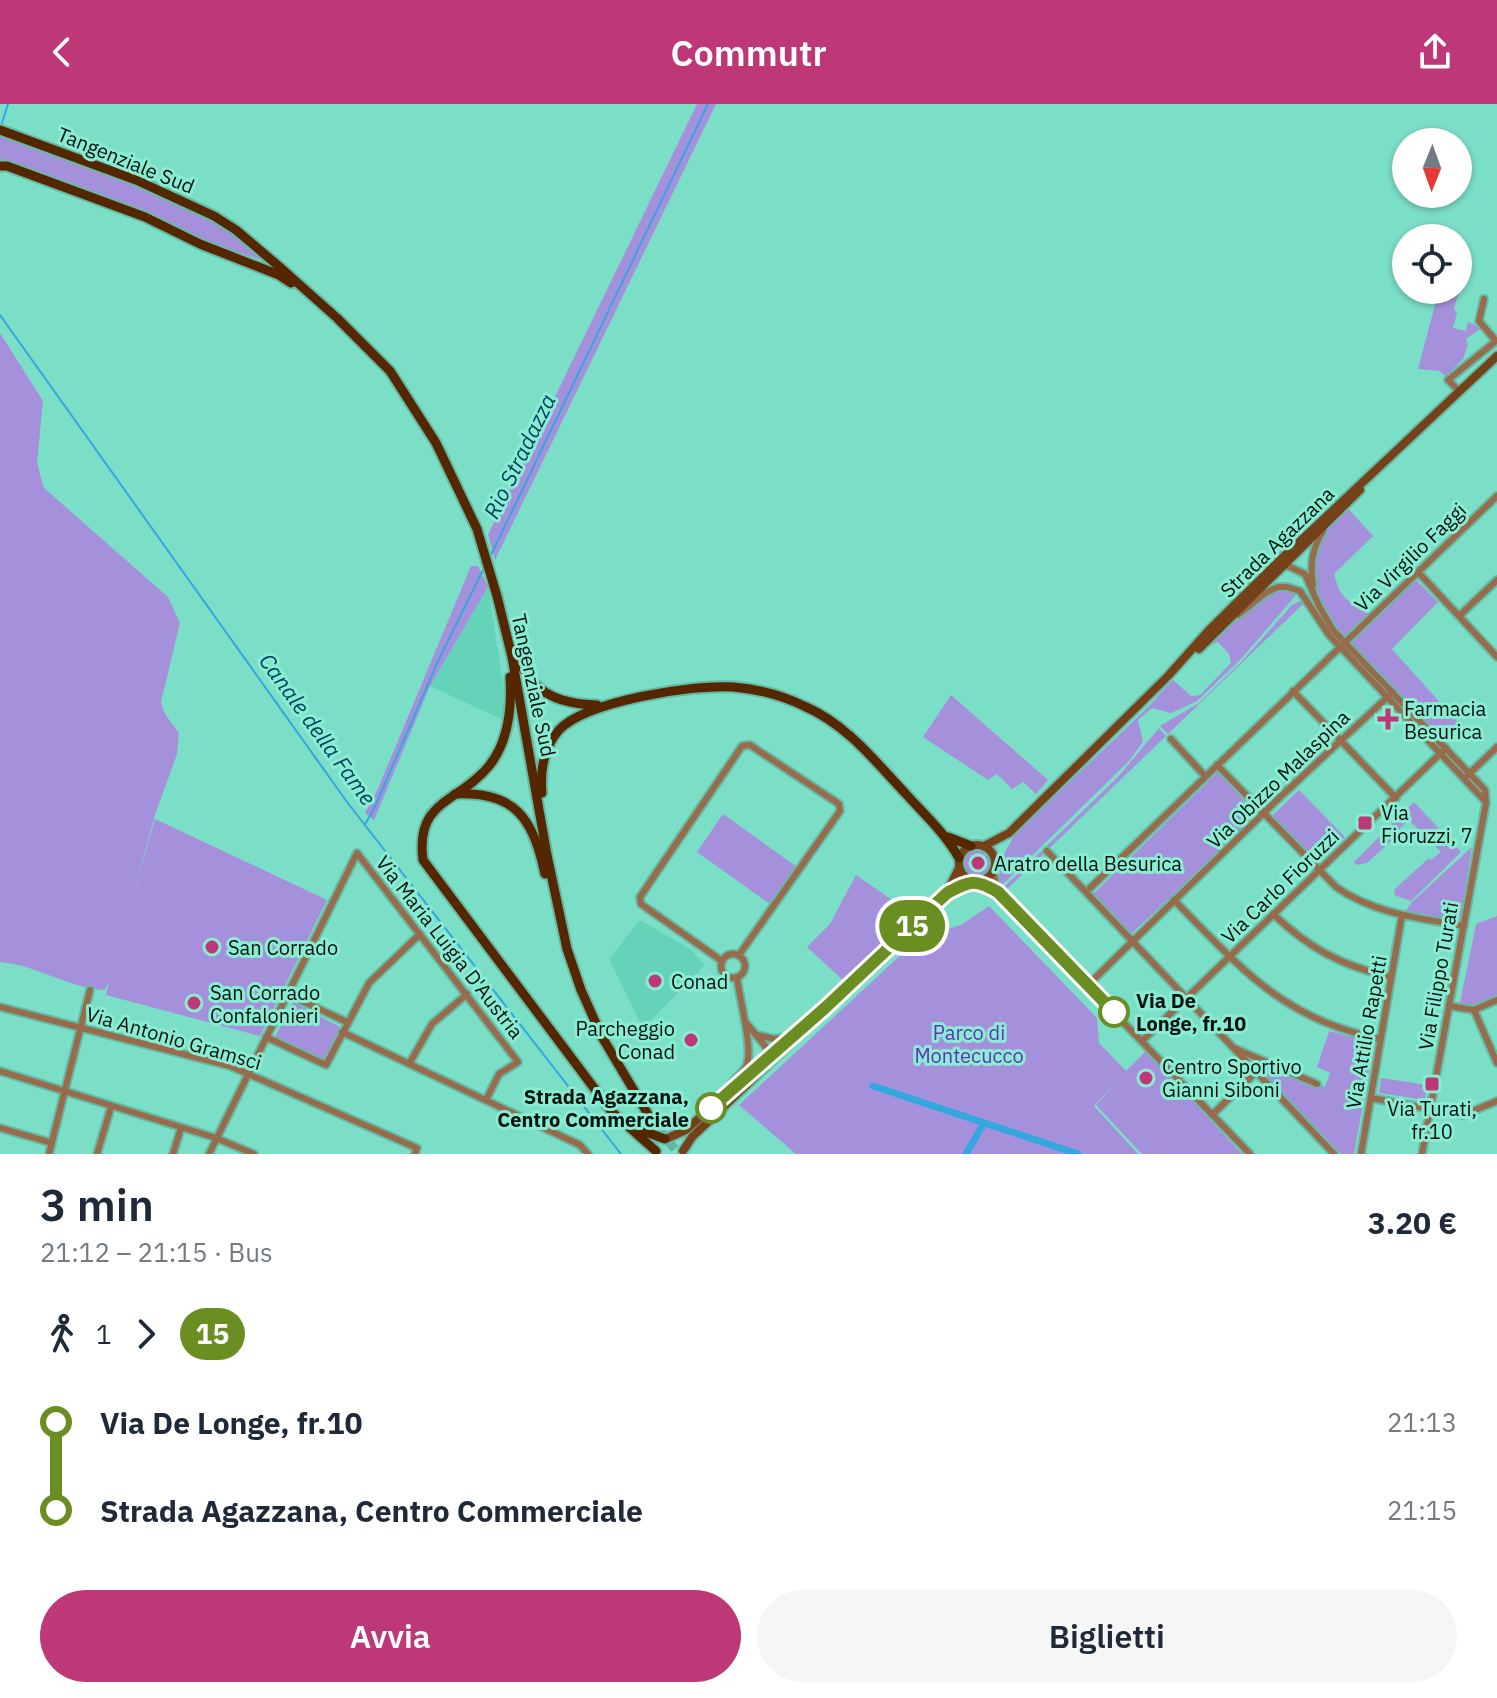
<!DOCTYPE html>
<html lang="it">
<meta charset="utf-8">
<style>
body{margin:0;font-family:"IBM Plex Sans",sans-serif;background:#f6f6f7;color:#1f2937;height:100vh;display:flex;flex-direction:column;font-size:30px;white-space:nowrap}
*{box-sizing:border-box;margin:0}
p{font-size:26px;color:#747a83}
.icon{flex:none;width:44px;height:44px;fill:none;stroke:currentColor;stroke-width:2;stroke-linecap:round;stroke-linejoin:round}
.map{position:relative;height:1050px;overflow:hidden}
.side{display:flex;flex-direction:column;background:#fff;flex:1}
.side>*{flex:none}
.badge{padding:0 16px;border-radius:26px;font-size:28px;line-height:52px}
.needle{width:52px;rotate:181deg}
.fabs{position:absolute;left:1392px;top:24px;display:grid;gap:16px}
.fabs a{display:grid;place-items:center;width:80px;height:80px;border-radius:50%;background:#fff;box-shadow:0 2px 6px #0004;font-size:40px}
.map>.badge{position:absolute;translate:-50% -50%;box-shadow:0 0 0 4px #fff}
.legs{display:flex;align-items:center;gap:12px;height:88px;padding:0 40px;font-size:26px}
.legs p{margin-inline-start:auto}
.overview{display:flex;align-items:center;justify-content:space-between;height:136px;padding:0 40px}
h1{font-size:44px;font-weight:600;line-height:60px}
.button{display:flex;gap:16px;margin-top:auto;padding:16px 40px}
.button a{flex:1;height:92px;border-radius:48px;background:#be3777;color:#fff;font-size:32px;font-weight:600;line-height:92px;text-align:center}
.button a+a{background:#f6f6f7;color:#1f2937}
ul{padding:0 40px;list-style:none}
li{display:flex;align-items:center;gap:28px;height:88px;font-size:30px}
li i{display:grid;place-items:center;width:12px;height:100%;margin:0 10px;background:currentColor}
li i::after{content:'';width:20px;height:20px;margin:-10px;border:6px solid;border-radius:50%;background:#fff}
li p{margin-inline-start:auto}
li:first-child i{background:linear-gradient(#0000 50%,currentColor 0)}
li:last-child i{background:linear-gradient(currentColor 50%,#0000 0)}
header{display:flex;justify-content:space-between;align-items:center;height:104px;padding:0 40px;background:#be3777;color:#fff;font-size:36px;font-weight:600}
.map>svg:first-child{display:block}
.built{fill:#65d3ba}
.green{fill:#a591db}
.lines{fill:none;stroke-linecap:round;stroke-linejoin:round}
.stream{stroke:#34a7e1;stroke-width:2}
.canal{stroke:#34a7e1;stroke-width:7}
.primary-tunnel{stroke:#63b5a1;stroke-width:9;stroke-dasharray:9 4.5;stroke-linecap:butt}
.minor-casing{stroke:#65b9a5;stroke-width:10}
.secondary-casing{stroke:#65b9a5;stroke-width:12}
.primary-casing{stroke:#65b9a5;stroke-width:13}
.minor{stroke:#986b4b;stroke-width:6}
.secondary{stroke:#744118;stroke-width:8}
.primary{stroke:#542700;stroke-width:9}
.line-1-casing{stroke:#fff;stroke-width:18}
.line-1{stroke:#6b8e23;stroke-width:12}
.poi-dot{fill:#be3777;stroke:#89ecd3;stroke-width:3}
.stop-1-dot{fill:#fff;stroke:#6b8e23;stroke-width:4}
.labels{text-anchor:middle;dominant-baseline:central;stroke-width:6;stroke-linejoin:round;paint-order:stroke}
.street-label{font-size:20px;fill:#01130e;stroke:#89ecd3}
.poi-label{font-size:20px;fill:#01130e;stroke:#89ecd3;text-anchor:start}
.stop-label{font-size:20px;font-weight:bold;fill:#01130e;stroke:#89ecd3;text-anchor:start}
.park-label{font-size:20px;fill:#6532b5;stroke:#89ecd3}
.water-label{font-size:22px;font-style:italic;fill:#00425f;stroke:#89ecd3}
</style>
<header><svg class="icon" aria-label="back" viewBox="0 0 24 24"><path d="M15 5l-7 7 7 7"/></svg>Commutr<svg class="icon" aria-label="share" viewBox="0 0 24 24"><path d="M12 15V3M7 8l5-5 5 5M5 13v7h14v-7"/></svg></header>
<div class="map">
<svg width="1497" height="1050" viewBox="0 0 1497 1050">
<rect width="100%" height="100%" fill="#7bdec6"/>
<!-- built -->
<g class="built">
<path d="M488 483 506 599 503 616 430 582Z"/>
<path d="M640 816 690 845 705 861 643 924 609 855Z"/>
</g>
<!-- green -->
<g class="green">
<path d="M697 0H716L495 456 488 431Z"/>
<path d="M0 31 157 89 218 117 263 153 262 156 211 140 128 102 0 57Z"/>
<path d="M1439 186 1459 187 1454 205 1457 209 1453 224 1466 227 1468 218 1481 224 1466 235 1468 241 1463 255 1446 272 1439 267 1418 265Z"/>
<path d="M0 229 43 297 37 359 44 384 168 493 180 519 161 598 165 610 179 629 177 650 155 711 134 788 155 715 327 796 260 932 106 891 109 877 105 886C68 884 37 861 0 858Z"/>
<path d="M1345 401 1373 432 1334 470C1343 503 1351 494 1372 512L1413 473 1438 498 1392 545 1463 624 1444 641 1333 526 1314 489 1312 455 1323 427Z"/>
<path d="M471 462H478L488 483 430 582 374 716 365 709 377 687Z"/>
<path d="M1285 486 1296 491 1241 555 1197 597 1171 609 1152 604 1138 616 1143 638 1129 657 1000 783 999 774 1002 754 1015 730 1144 607 1173 576 1191 592 1200 591 1231 559 1229 550 1218 538 1209 542C1228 521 1256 491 1285 486Z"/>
<path d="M1300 497 1304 499 1168 630 1160 622 1199 599 1243 556 1292 501Z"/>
<path d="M951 591 1048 676 1036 690 1023 678 1012 685 997 670 988 676 923 633Z"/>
<path d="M1159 624 1166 632 1005 787 1003 784 1118 673Z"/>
<path d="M1218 668 1258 712 1131 830 1093 790Z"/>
<path d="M1299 686 1345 733 1319 759 1272 712Z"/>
<path d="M1414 698 1461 748 1411 797 1394 791 1395 785 1429 754 1431 756 1441 748 1409 716 1400 724 1402 727 1367 759 1356 761 1354 758Z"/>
<path d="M723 710 797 763 770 800 697 748Z"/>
<path d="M1472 743 1460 818 1404 809 1412 798Z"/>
<circle cx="977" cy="759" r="15"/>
<path d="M856 771 915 812 846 879 807 843 830 820Z"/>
<path d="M989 802 1097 914 1099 939 1126 967 1146 947 1242 1050H1142L1096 1001 1125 968 1094 1002 1138 1050H796L739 1001 919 834 961 821Z"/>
<path d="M1497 812V891L1471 902 1460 899 1476 820Z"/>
<path d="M293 898 342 924 326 958 274 935Z"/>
<path d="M1329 927 1374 939 1354 1050H1341L1262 968 1266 963 1325 983 1330 969 1317 963Z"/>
<path d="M1381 974 1427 981 1425 996 1379 989Z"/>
</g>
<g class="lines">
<!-- stream -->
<g class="stream">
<path d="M2 19 8 0"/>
<path d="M0 211 347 698 621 1050"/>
<path d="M490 453 708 0"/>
<path d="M365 720 373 707 439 555 485 462"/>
</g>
<!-- canal -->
<g class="canal">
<path d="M873 982 1078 1050"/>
<path d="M966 1050 984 1019"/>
</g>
<!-- primary-tunnel -->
<path class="primary-tunnel" d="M652 1017 679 1050"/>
<defs>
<g id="minor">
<path d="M1459 287 1448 276 1496 237 1479 217 1484 195"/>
<path d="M1280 463 1288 462 1305 470 1319 502 1333 526 1485 686 1486 699 1422 1050"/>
<path d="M1418 468 1497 553"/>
<path d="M1313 481C1310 460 1312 445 1323 427"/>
<path d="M1238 511 1267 488 1278 483H1287L1300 487 1329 531 1485 697"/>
<path d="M1459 512 1497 476"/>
<path d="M1293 587 1396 694"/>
<path d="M1171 635 1205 672"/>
<path d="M1217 661 1336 783C1375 810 1418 814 1464 822"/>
<path d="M1468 671 1497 643"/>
<path d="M1047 747 1334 1050"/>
<path d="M993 768 998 788"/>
<path d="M980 778 998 788 1250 1050"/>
<path d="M1090 784 1497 392"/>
<path d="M1174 796C1241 864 1282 915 1380 935"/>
<path d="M1273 810C1310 845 1342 862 1391 873"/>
<circle cx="733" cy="862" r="12"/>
<path d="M722 857 641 800 640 793 742 642 750 641 839 700 840 707 739 851"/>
<path d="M1088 881 1279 694 1393 588"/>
<path d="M287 890 347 918"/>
<path d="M1449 902 1474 906 1497 896"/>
<path d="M0 903 230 962 417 1044 415 1050"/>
<path d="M1474 906 1497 959"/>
<path d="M747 920 766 943 768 953"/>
<path d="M342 928 580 1041 588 1050"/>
<path d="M757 931 774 935 789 933"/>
<path d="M266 933 326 961 369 879 420 830"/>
<path d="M1142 937 1446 644"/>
<path d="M1234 944 1317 980"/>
<path d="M409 960 432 920 467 890"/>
<path d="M0 967 216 1034 254 1050"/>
<path d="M728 985C732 975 743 971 747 960 753 942 739 894 737 873"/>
<path d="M1371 994 1463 1011 1497 997"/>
<path d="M1212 1011 1255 969"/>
<path d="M0 1024 52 1039"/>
<path d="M49 1050 90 886"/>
<path d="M97 1050 111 1003"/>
<path d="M173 1050 181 1024"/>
<path d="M209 1050 357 749 518 958 499 970 486 996"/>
<path d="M1361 1050 1402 811"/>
</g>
<g id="secondary">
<path d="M1199 545 1360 386"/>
<circle cx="977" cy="759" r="18"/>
<path d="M984 742 1009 729 1168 572 1210 525 1279 457 1497 252"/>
<path d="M947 788 959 764"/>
<path d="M668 1034 686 1026 790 932"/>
<path d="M683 1047 692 1033 947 789 971 777"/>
</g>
<g id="primary">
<path d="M0 26 136 76 214 112 236 126 282 165 337 214 390 267 436 339 477 425 497 492 512 553 547 751 567 845 581 886 602 933 652 1017"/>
<path d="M0 62H7L145 113 200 140 279 171 291 179"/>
<path d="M514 545C529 587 555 600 597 601"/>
<path d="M510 573C512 604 509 637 489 662 459 699 415 695 423 756L612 1008 656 1047"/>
<path d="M542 689C540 666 543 644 559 626 586 597 694 580 733 583 757 585 783 592 804 602 846 620 874 656 905 689 924 710 945 729 959 754"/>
<path d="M455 690C516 687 533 715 545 770"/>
<path d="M948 733 971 742"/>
<path d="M635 1024 665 1035"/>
</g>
</defs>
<!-- minor casing -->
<use href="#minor" class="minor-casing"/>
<!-- secondary casing -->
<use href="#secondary" class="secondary-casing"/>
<!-- primary casing -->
<use href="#primary" class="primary-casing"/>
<!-- minor -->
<use href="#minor" class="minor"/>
<!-- secondary -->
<use href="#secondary" class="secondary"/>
<!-- primary -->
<use href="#primary" class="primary"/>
</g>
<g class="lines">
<defs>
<path id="line-1" d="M711 1004 825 904 947 789C970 777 974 774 998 788L1114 908"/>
</defs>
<!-- line-1 casing -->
<use href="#line-1" class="line-1-casing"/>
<!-- line-1 -->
<use href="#line-1" class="line-1"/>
</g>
<!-- markers -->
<g class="poi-dot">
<path d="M1384 603h8v8h8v8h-8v8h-8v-8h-8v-8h8z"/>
<rect x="1357" y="711" width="16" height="16" rx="4"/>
<circle cx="978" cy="759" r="8"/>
<circle cx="212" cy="843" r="8"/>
<circle cx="655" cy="877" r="8"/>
<circle cx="194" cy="899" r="8"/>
<circle cx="691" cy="936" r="8"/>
<circle cx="1146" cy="974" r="8"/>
<rect x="1424" y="972" width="16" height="16" rx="4"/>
</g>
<g class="stop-1-dot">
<circle cx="1114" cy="908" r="14"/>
<circle cx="711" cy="1004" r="14"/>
</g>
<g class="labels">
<!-- street labels -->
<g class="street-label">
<text transform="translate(126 56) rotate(22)">Tangenziale Sud</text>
<text transform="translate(1277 438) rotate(-44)">Strada Agazzana</text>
<text transform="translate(1410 453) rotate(-44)">Via Virgilio Faggi</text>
<text transform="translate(534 581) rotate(78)">Tangenziale Sud</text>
<text transform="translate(1278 675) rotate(-44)">Via Obizzo Malaspina</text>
<text transform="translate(1280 782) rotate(-44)">Via Carlo Fioruzzi</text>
<text transform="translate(450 843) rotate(52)">Via Maria Luigia D'Austria</text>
<text transform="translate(1438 872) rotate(-80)">Via Filippo Turati</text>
<text transform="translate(1366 928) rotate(-80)">Via Attilio Rapetti</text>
<text transform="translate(174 934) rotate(16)">Via Antonio Gramsci</text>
</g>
<!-- poi labels -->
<g class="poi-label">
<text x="1404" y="604">Farmacia<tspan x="1404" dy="23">Besurica</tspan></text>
<text x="1381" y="708">Via<tspan x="1381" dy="23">Fioruzzi, 7</tspan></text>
<text x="994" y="759">Aratro della Besurica</text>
<text x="228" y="843">San Corrado</text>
<text x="671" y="877">Conad</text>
<text x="210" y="888">San Corrado<tspan x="210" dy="23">Confalonieri</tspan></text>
<text x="675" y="924" text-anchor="end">Parcheggio<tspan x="675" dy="23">Conad</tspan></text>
<text x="1162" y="962">Centro Sportivo<tspan x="1162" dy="23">Gianni Siboni</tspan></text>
<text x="1432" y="1004" text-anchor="middle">Via Turati,<tspan x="1432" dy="23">fr.10</tspan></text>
</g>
<!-- stop labels -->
<g class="stop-label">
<text x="1136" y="896">Via De<tspan x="1136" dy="23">Longe, fr.10</tspan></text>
<text x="689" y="992" text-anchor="end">Strada Agazzana,<tspan x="689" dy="23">Centro Commerciale</tspan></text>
</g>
<!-- park labels -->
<g class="park-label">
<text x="969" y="928">Parco di<tspan x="969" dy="23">Montecucco</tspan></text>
</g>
<!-- water labels -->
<g class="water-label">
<text transform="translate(519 352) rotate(-64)">Rio Stradazza</text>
<text transform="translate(318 625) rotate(54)">Canale della Fame</text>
</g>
</g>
</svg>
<div class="fabs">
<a><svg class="needle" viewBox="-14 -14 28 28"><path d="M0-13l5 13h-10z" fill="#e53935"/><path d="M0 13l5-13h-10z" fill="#747a83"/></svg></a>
<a><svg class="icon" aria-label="locate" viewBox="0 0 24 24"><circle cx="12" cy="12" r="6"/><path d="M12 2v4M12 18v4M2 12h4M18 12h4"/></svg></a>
</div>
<b class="badge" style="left:912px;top:822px;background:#6b8e23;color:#fff">15</b>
</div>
<section class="side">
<div class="overview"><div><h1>3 min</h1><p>21:12 – 21:15 · Bus</p></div><b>3.20 €</b></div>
<div class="legs"><svg class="icon" aria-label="walk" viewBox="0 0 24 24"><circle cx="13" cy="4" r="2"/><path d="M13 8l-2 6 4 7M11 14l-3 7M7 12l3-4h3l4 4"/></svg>1<svg class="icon" aria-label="forward" viewBox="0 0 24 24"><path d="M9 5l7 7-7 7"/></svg><b class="badge" style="background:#6b8e23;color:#fff">15</b></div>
<ul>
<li><i style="color:#6b8e23"></i><b>Via De Longe, fr.10</b><p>21:13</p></li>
<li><i style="color:#6b8e23"></i><b>Strada Agazzana, Centro Commerciale</b><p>21:15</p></li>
</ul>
<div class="button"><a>Avvia</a><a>Biglietti</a></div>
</section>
